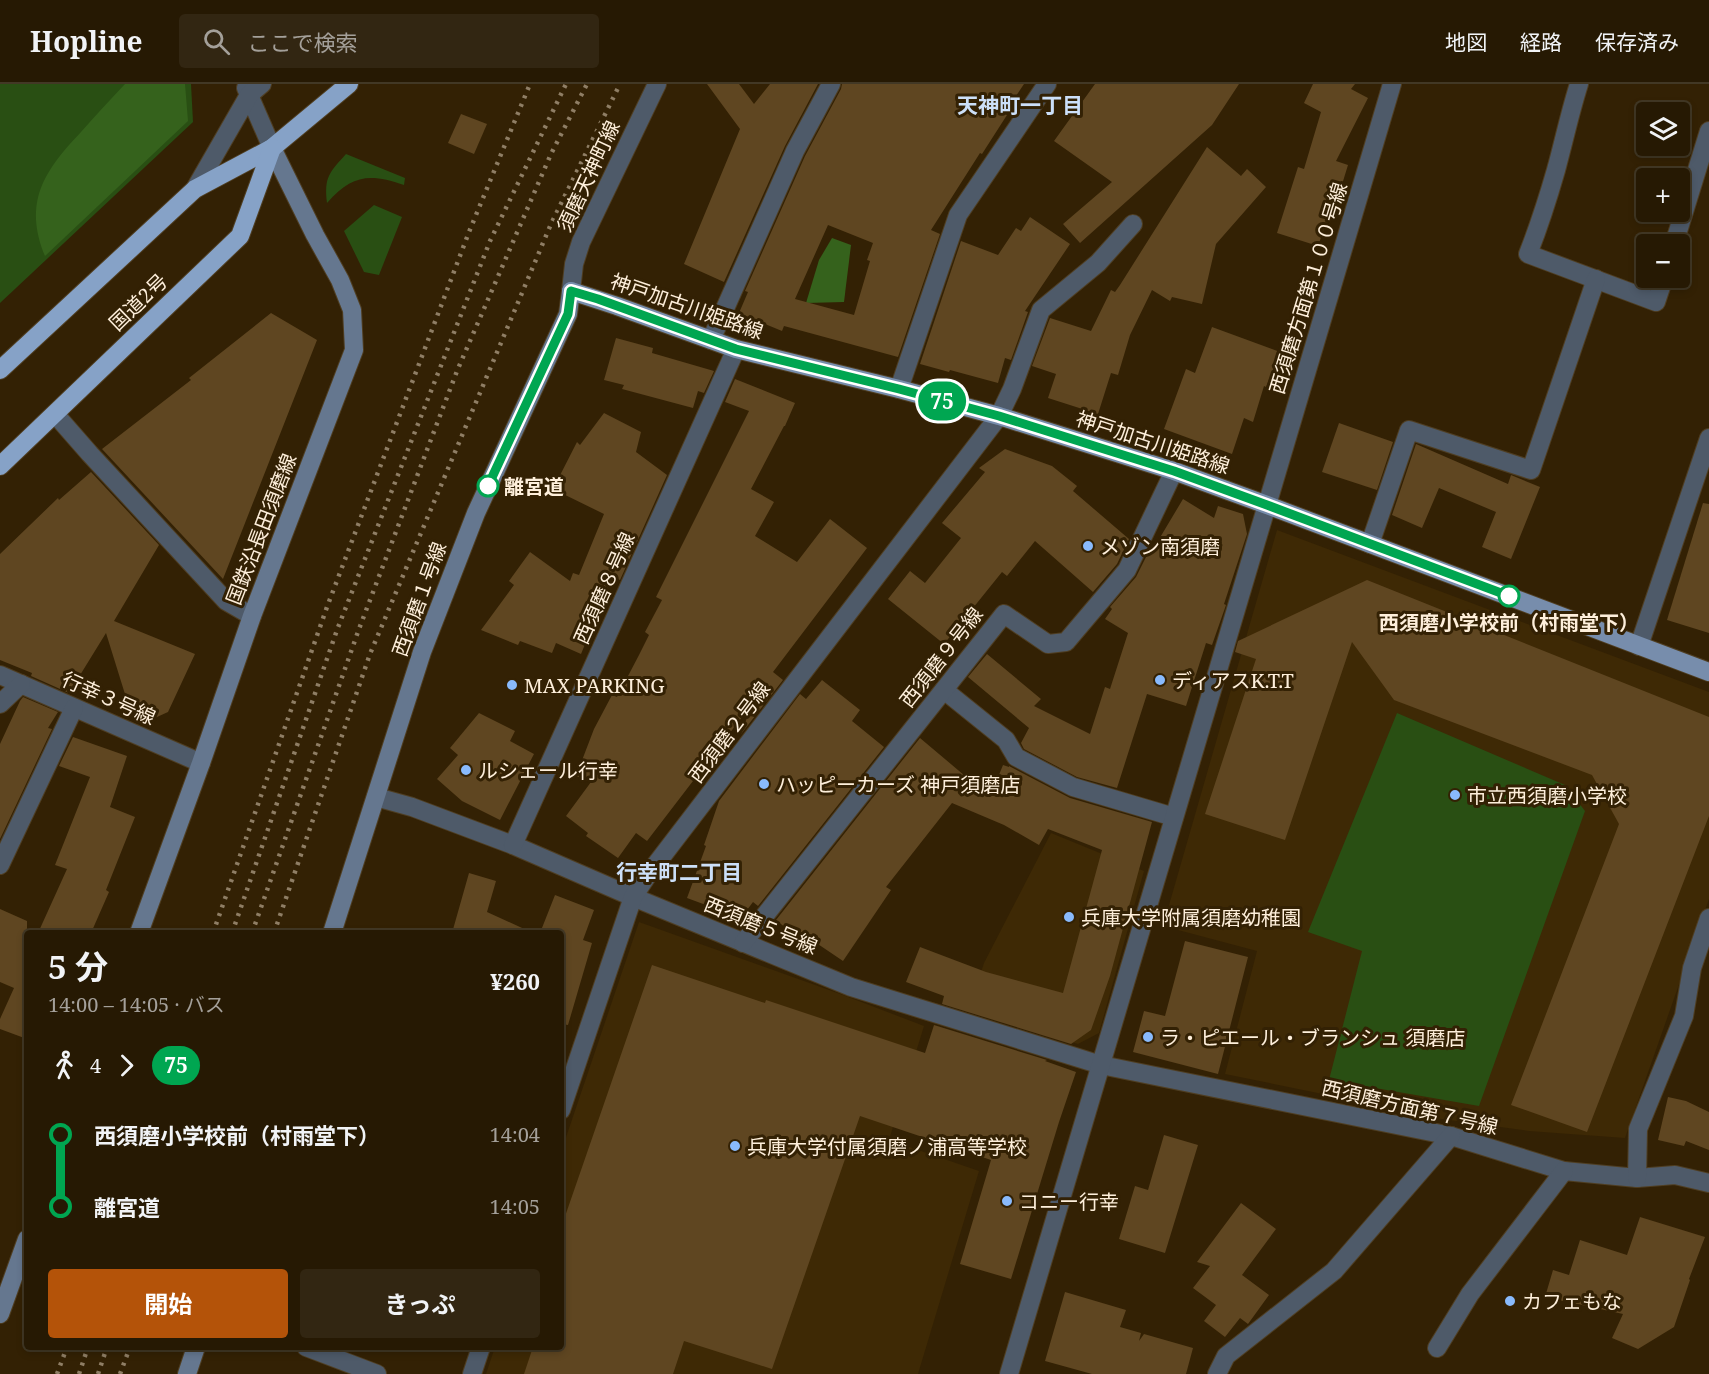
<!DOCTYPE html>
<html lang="ja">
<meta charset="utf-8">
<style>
body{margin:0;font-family:"Noto Serif","Noto Sans JP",serif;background:#322612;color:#f1f3f6;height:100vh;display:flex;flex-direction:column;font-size:22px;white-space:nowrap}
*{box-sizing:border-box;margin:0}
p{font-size:20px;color:#a4a09a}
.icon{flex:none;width:33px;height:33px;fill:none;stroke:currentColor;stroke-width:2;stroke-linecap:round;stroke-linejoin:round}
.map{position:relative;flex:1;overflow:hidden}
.drawer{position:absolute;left:24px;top:846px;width:540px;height:420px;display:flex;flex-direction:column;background:#261903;border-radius:6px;box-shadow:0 3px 9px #0003,0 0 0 2px #423825}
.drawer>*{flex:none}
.badge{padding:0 12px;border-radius:20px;font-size:21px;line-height:39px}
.tools{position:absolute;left:1636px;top:18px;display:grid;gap:12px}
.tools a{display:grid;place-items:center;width:54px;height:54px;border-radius:6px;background:#261903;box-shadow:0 3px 9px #0003,0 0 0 2px #423825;font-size:30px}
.map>.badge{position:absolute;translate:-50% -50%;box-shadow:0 0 0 3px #fff}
.legs{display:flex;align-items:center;gap:9px;height:66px;padding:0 24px;font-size:20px}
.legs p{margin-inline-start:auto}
.head{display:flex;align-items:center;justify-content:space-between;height:102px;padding:0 24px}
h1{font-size:33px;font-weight:700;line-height:45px}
.button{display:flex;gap:12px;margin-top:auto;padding:12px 24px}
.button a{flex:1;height:69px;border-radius:6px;background:#b45309;color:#fff;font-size:24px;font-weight:700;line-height:69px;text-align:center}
.button a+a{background:#322612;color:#f1f3f6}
ul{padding:0 24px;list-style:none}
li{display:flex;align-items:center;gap:21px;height:72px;font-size:22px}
li i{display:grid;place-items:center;width:9px;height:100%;margin:0 8px;background:currentColor}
li i::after{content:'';width:15px;height:15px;margin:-8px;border:4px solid;border-radius:50%;background:#261903}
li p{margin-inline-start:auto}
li:first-child i{background:linear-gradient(#0000 50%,currentColor 0)}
li:last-child i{background:linear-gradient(currentColor 50%,#0000 0)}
header{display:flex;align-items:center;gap:36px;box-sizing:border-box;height:84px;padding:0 30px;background:#261903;border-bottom:2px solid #423825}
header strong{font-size:28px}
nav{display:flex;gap:33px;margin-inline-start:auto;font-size:21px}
.search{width:420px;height:54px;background:#322612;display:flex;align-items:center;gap:15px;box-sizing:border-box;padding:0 21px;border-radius:6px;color:#a4a09a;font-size:22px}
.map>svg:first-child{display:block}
.built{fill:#3e2905}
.green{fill:#294f13}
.forest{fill:#35621c}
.building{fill:#5f4621;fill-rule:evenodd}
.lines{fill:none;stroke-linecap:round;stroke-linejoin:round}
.lane-casing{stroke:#4f3e22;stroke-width:20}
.street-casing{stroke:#4f3e22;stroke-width:20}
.secondary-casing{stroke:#4f3e22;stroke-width:20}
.primary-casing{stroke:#4f3e22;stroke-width:20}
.highway-casing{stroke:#4f3e22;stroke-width:20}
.lane{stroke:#4e5a69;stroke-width:18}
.street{stroke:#4e5a69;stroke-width:18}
.secondary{stroke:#65778f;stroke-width:18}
.primary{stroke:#778dac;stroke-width:18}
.highway{stroke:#86a2c7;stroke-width:18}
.rail{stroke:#8f7e65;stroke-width:4.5;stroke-dasharray:3 6;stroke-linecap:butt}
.line-1-casing{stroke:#fff;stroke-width:14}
.line-1{stroke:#00a651;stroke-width:9}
.stop-1-dot{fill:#fff;stroke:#00a651;stroke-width:3}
.poi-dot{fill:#89bafc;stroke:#332104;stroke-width:2}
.labels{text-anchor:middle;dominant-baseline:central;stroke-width:6;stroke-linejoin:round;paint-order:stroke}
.street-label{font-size:20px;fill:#feefdb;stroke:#332104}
.stop-label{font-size:20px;font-weight:bold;fill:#feefdb;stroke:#332104;text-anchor:start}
.poi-label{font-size:20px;fill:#feefdb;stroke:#332104;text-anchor:start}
.neighbourhood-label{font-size:21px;font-weight:bold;fill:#ccdff8;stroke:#332104}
</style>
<header>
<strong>Hopline</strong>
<div class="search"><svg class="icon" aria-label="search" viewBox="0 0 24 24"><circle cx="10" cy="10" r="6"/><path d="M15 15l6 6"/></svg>ここで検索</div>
<nav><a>地図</a><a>経路</a><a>保存済み</a></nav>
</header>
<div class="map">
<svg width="1709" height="1290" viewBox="0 0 1709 1290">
<rect width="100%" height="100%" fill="#332104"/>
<!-- built -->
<g class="built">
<path d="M1277 446 1709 608V815L1625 1054 1529 1047 1420 1032 1406 1027 1225 990 1257 867 1163 842Z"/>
<path d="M1051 749 1144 787 1099 949 1078 960 969 926 984 879Z"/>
<path d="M639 838 843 911 924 942 889 1056 979 1087 918 1290H486L495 1263H561V1068Z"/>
</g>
<!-- green -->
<g class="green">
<path d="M0 0H191L193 38 0 219Z"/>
<path d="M346 70 405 94 404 101C369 89 352 91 327 119 324 93 329 89 346 70Z"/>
<path d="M374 121 402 133 379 191 364 188 344 147Z"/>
<path d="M1397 629 1565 701 1585 727 1479 1022 1329 996 1362 867 1308 848Z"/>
</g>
<!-- forest -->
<g class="forest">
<path d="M125 0H185L188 37 45 172C23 118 44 87 81 48 95 32 110 16 125 0Z"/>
<path d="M832 154 851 161 844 218 806 219 819 176Z"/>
</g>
<!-- building -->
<g class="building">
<path d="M707 0H739L754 20 770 0H818L785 62 724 198 684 180 740 45Z"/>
<path d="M842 0H1024L1004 30 1007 31 982 70 980 69 931 146 940 150 898 273 784 242 782 247 739 229 748 208 745 207 805 72 841 5ZM828 141 873 159 867 176 870 177 854 231 795 215Z"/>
<path d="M1095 0H1239L1212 41 1080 159 1063 140 1112 98 1054 57Z"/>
<path d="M1313 0H1355L1351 5 1368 14 1336 77 1348 81 1328 146 1324 145 1318 162 1277 149 1298 83 1304 85 1321 28 1304 19Z"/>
<path d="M461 30 487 40 474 70 448 59Z"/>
<path d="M1207 63 1241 92 1247 85 1266 103 1216 160 1202 220 1172 213 1170 217 1152 206 1130 251 1118 291 1111 289 1098 330 1048 314 1056 290 1032 282 1050 234 1091 247 1111 206 1115 208 1120 201Z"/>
<path d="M1030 133 1070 160 1025 227 1028 228 1011 276 1005 274 998 299 950 286 949 288 920 280 961 157 998 171 1016 144 1021 147Z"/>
<path d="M271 229 317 256 223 495 102 365 191 296 189 294Z"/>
<path d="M1212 243 1280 268 1266 303 1264 302 1253 338 1244 334 1232 370 1164 345 1186 285 1195 289Z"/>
<path d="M616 254 653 264 652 269 714 287 704 309 698 307 693 324 622 305 624 301 604 296Z"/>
<path d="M735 295 795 319 785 342H784L751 405 774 418 755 452 797 478 830 435 867 464 773 588 783 596 741 650 752 620 647 757 636 749 618 774 586 752 588 749 566 732 591 698 576 692 594 645 612 611 617 613 639 571 649 551 645 548 662 516 656 513 749 327 725 318Z"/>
<path d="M604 329 641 348 636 368 667 391 620 496 616 494 613 499 611 498 581 570 556 559 552 569 520 557 518 561 481 546 514 501 509 497 530 468 570 497 573 489 579 491 604 430 553 405 577 358 580 361Z"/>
<path d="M1339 339 1393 358 1377 406 1322 388Z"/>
<path d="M1416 360 1508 400 1511 391 1540 403 1511 475 1482 463 1496 428 1439 404 1422 444 1392 431Z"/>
<path d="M1005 365 1052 382 1077 402 1073 407 1129 455 1117 480 1093 508 1035 457 1007 492 1002 488 944 560 888 515 910 487 925 499 961 454 942 439 985 388 979 384Z"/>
<path d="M91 388 159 461 114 537 195 570 168 628 146 638 129 623 106 549 69 609 31 592 32 589 0 576V470L58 414 59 416Z"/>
<path d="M1183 415 1214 434 1218 422 1243 430 1247 450 1224 520 1226 521 1212 561 1206 559 1186 622 1147 610 1117 704 1077 693 1024 665 1021 659 1029 644 968 593 987 570 1041 615 1034 622 1090 650 1105 603 1110 605 1128 549 1105 535 1112 525 1110 523 1136 493 1147 471 1149 472Z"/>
<path d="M1703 419 1709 420V549L1667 536Z"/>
<path d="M1367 496 1709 633V732L1587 1048 1511 1021 1619 740 1592 691 1394 616 1352 558 1285 756 1205 730 1256 575 1235 568 1238 557Z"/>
<path d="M822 596 860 626 852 637 884 663 758 822 753 818 741 834 687 814 706 762 704 761 719 717 800 610 806 615Z"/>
<path d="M23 613 58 628 48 644 52 645 0 755V660L20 617Z"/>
<path d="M479 629 515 647 510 657 534 670 500 736 462 717 437 695 458 671 450 664Z"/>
<path d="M73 653 127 672 110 723 135 733 106 806 109 808 91 849H38L67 785 55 781 90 693 59 682Z"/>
<path d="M920 654 990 713 1003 681 1009 683V682L1070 714 1152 738 1110 892 1091 946 1071 960 942 920 944 912 906 898 920 863 986 888 1063 909 1102 766 1048 745 1039 761 1004 741 952 719 886 803 891 806 843 877 806 852 802 857 776 836Z"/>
<path d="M469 789 496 797 487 828 533 849H452Z"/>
<path d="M555 811 594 826 583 856 592 859 568 941 561 940V849H540Z"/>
<path d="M0 825 27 837V955L0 945V935L14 904 0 898Z"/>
<path d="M1185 857 1248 873 1218 990 1133 968 1144 927 1165 932Z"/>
<path d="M652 881 765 919 766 916 925 969 934 941 1047 976 1045 977 1076 988 1059 1038 1011 1195 960 1180 991 1076 860 1032 772 1285 684 1257 673 1290H524L533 1263H561V1144Z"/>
<path d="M1668 1013 1686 1017 1709 1028V1066L1686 1057 1684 1062 1658 1056Z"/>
<path d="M1164 1051 1198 1061 1165 1169 1119 1155 1135 1102 1148 1106Z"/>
<path d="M1241 1119 1276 1145 1242 1191 1269 1211 1248 1240 1240 1234 1225 1253 1204 1237 1216 1221 1193 1204 1210 1182 1197 1178Z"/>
<path d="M1640 1133 1705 1153 1689 1195 1690 1196 1674 1243 1638 1265 1612 1254 1623 1230 1545 1213 1553 1186 1569 1191 1580 1156 1627 1171Z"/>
<path d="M1065 1208 1126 1226 1120 1243 1141 1249 1139 1257 1144 1250 1193 1264 1186 1290H1092L1045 1277Z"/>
</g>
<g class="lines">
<defs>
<path id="lane" d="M711 256 795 67 831 0"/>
<g id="street">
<path d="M1579 0C1570 28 1564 57 1556 86 1548 114 1539 142 1528 170L1656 218 1664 194"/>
<path d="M246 4 272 64"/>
<path d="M195 105 249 11 262 0"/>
<path d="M1674 160 1709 47"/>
<path d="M571 207 574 180 581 158 657 0"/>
<path d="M899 305 958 131 1047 0"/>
<path d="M55 330 90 370 226 517 252 532"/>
<path d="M1370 460 1409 346 1531 386 1596 195"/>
<path d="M1639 562 1709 354"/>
<path d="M0 591 201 679"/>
<path d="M944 606 1006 656 1016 673 1073 703 1174 733"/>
<path d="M0 620 21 600"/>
<path d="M376 713 412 723 513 761 633 813 851 903 1101 981 1451 1052 1564 1087 1637 1094 1675 1091 1709 1099"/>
<path d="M513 761 736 265"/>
<path d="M0 781 74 624"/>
<path d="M743 859 1004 530 1048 560 1066 558 1127 486 1174 387"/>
<path d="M561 1026 633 813 647 792 999 332 1012 305 1041 226 1098 179 1133 140"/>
<path d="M1637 1094 1638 1045 1684 932 1692 884 1709 834"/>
<path d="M306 1263 377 1290"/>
<path d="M1437 1264 1470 1210 1564 1087"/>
<path d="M472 1290 481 1263"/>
<path d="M1009 1290 1392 0"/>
<path d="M1217 1290 1226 1272 1334 1187 1451 1052"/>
</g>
<g id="secondary">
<path d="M139 849 201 679 252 532 354 266 352 226 340 196 315 151 272 64"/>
<path d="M332 849 422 568 476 429 568 230 571 207"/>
<path d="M0 1230 27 1155"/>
<path d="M187 1290 196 1263"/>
</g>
<path id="primary" d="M571 207 617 222 736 265 899 305 999 332 1174 387 1267 421 1709 588"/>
<g id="highway">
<path d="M0 286 195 105 272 64 349 0"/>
<path d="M0 382 240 152 272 64"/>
</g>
</defs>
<!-- lane casing -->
<use href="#lane" class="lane-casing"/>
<!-- street casing -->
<use href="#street" class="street-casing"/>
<!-- secondary casing -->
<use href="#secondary" class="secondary-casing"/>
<!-- primary casing -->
<use href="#primary" class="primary-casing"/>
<!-- highway casing -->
<use href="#highway" class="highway-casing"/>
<!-- lane -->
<use href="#lane" class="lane"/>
<!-- street -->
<use href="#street" class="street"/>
<!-- secondary -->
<use href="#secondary" class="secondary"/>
<!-- primary -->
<use href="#primary" class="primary"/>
<!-- highway -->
<use href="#highway" class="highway"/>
<!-- rail -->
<g class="rail">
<path d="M213 849 327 523 469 148 530 0"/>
<path d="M232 849 337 546 490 157 566 0"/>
<path d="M252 849 359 545 457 287 551 70 587 0"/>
<path d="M274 849 370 570 551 140 620 0"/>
<path d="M57 1290 67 1263"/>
<path d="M79 1290 88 1263"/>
<path d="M98 1290 107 1263"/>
<path d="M120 1290 130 1263"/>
</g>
</g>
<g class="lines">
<defs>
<path id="line-1" d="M488 402 568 230 571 207 598 215 736 265 899 305 999 332 1174 387 1267 421 1509 512"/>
</defs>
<!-- line-1 casing -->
<use href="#line-1" class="line-1-casing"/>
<!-- line-1 -->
<use href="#line-1" class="line-1"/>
</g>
<!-- markers -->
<g class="stop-1-dot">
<circle cx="488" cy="402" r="10"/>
<circle cx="1509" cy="512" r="10"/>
</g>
<g class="poi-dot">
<circle cx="1088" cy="462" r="6"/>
<circle cx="1160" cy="596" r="6"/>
<circle cx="512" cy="601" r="6"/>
<circle cx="466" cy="686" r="6"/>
<circle cx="764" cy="700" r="6"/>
<circle cx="1455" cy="711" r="6"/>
<circle cx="1069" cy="833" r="6"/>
<circle cx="1148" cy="953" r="6"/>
<circle cx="735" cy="1062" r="6"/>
<circle cx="1007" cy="1117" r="6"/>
<circle cx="1510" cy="1217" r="6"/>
</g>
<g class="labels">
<!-- street labels -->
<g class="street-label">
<text transform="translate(588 92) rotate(-65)">須磨天神町線</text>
<text transform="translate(1308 204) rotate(-73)">西須磨方面第１００号線</text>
<text transform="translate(138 218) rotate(-44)">国道2号</text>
<text transform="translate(687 222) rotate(19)">神戸加古川姫路線</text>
<text transform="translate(1153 358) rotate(18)">神戸加古川姫路線</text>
<text transform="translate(261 445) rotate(-69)">国鉄沿長田須磨線</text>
<text transform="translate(604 504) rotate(-66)">西須磨８号線</text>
<text transform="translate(419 515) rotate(-70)">西須磨１号線</text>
<text transform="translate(941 573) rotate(-52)">西須磨９号線</text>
<text transform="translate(109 614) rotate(24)">行幸３号線</text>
<text transform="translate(729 648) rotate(-53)">西須磨２号線</text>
<text transform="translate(761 841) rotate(22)">西須磨５号線</text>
<text transform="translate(1410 1023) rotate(13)">西須磨方面第７号線</text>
</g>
<!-- stop labels -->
<g class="stop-label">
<text x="504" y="402">離宮道</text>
<text x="1509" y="538" text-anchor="middle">西須磨小学校前（村雨堂下）</text>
</g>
<!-- poi labels -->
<g class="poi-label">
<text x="1100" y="462">メゾン南須磨</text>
<text x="1172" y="596">ディアスK.T.T</text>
<text x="524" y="601">MAX PARKING</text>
<text x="478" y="686">ルシェール行幸</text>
<text x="776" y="700">ハッピーカーズ 神戸須磨店</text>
<text x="1467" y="711">市立西須磨小学校</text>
<text x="1081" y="833">兵庫大学附属須磨幼稚園</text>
<text x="1160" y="953">ラ・ピエール・ブランシュ 須磨店</text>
<text x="747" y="1062">兵庫大学付属須磨ノ浦高等学校</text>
<text x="1019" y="1117">コニー行幸</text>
<text x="1522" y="1217">カフェもな</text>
</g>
<!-- neighbourhood labels -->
<g class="neighbourhood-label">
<text x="1020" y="21">天神町一丁目</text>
<text x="679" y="788">行幸町二丁目</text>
</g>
</g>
</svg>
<div class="tools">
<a><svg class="icon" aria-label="layers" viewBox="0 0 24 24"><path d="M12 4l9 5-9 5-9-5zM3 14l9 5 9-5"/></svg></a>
<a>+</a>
<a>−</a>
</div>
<b class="badge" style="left:942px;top:317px;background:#00a651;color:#fff">75</b>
<section class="drawer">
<div class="head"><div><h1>5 分</h1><p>14:00 – 14:05 · バス</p></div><b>¥260</b></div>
<div class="legs"><svg class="icon" aria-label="walk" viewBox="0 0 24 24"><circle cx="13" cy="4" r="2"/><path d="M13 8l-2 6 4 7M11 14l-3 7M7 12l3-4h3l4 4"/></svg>4<svg class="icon" aria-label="forward" viewBox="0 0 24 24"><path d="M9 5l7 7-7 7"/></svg><b class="badge" style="background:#00a651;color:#fff">75</b></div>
<ul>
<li><i style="color:#00a651"></i><b>西須磨小学校前（村雨堂下）</b><p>14:04</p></li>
<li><i style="color:#00a651"></i><b>離宮道</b><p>14:05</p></li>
</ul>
<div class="button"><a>開始</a><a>きっぷ</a></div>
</section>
</div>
